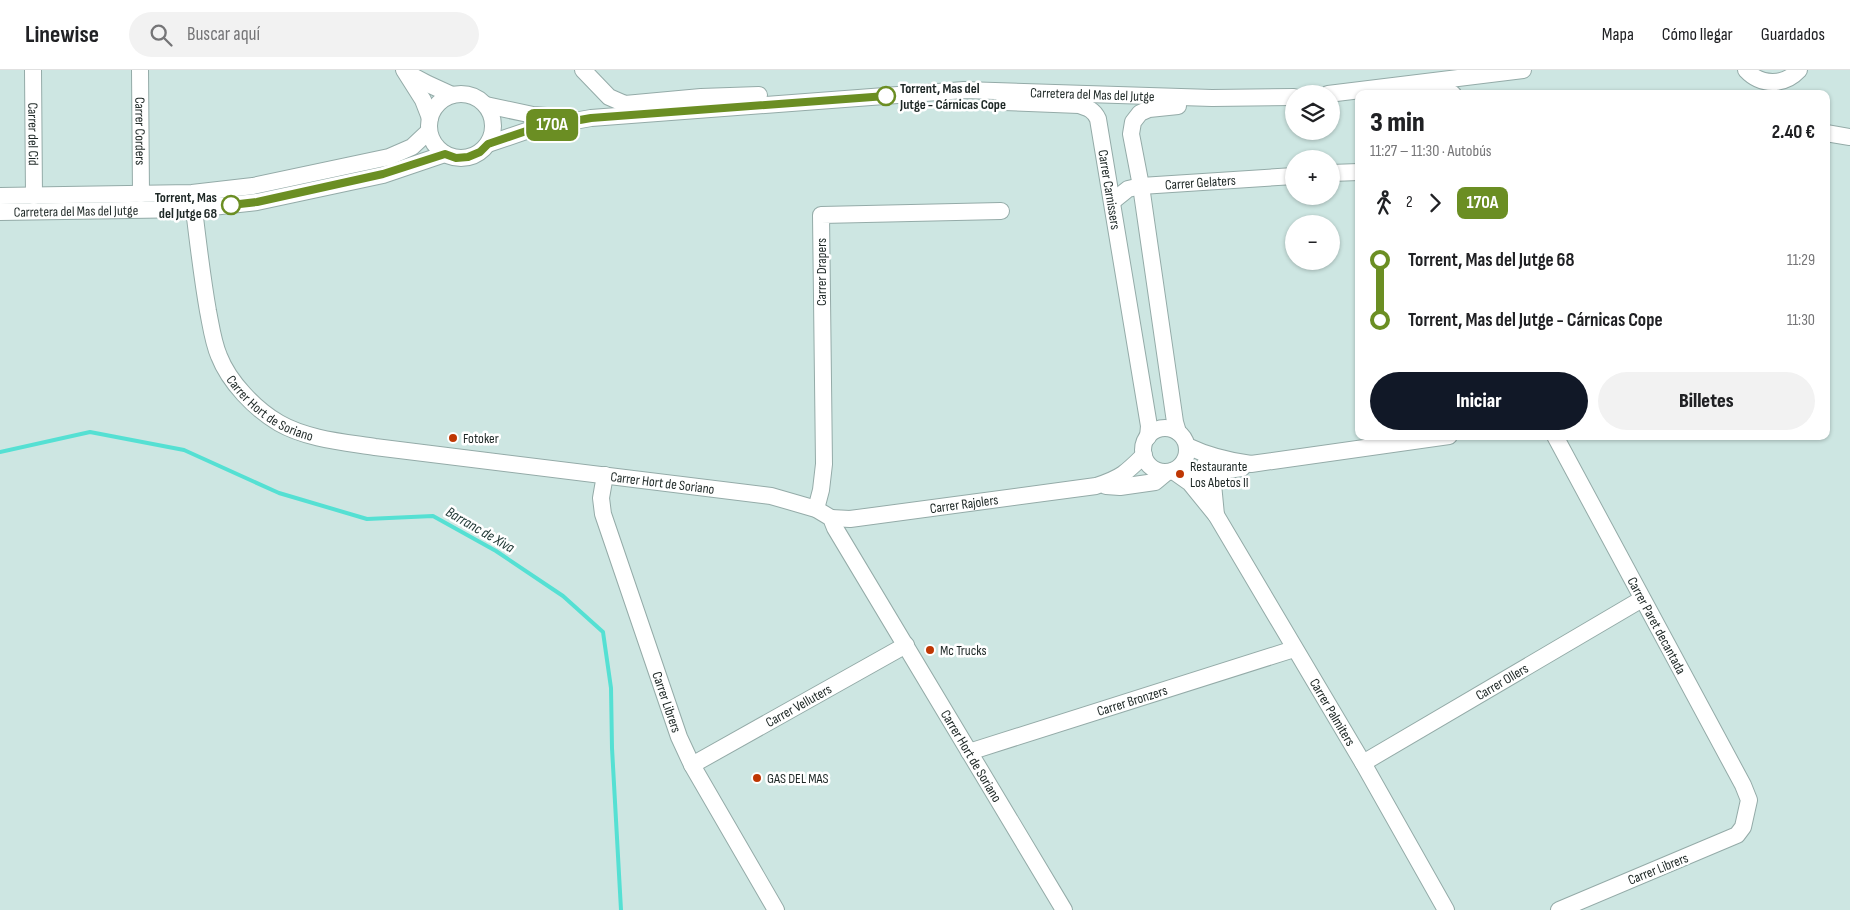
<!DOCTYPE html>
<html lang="es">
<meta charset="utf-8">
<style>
body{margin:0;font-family:"Sofia Sans Condensed",sans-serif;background:#f2f2f2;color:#202124;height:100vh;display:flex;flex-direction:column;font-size:19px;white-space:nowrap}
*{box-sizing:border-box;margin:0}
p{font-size:16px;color:#757577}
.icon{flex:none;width:28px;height:28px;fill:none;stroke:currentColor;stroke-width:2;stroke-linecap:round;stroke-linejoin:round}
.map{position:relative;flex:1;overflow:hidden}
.sheet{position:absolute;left:1355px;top:20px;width:475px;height:350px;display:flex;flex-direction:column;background:#fff;border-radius:10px;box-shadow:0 1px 4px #0004}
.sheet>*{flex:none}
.badge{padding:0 10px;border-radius:8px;font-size:18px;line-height:32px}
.buttons{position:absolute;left:1285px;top:15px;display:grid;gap:10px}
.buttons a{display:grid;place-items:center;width:55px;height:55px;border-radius:50%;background:#fff;box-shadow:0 1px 4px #0004;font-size:25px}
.map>.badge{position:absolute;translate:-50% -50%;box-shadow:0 0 0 2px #fff}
.legs{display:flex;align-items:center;gap:8px;height:55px;padding:0 15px;font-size:16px}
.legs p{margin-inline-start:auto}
.headline{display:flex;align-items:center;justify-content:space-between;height:85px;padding:0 15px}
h1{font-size:28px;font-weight:800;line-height:38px}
.cta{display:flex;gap:10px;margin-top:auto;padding:10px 15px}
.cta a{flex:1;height:58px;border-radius:30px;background:#111827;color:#fff;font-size:20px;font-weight:800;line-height:58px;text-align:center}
.cta a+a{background:#f2f2f2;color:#202124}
ul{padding:0 15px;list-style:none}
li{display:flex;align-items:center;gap:18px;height:60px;font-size:19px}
li i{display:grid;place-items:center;width:8px;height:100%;margin:0 6px;background:currentColor}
li i::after{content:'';width:12px;height:12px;margin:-6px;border:4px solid;border-radius:50%;background:#fff}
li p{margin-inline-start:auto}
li:first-child i{background:linear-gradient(#0000 50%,currentColor 0)}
li:last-child i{background:linear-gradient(currentColor 50%,#0000 0)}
header{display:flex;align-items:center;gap:30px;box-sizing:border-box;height:70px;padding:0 25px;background:#fff;border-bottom:1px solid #e0e0e0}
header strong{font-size:24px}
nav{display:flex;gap:28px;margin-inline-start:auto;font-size:18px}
.search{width:350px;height:45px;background:#f2f2f2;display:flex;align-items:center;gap:12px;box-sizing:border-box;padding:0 18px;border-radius:28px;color:#757577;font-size:19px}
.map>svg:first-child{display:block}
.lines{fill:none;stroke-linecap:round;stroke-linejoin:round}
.stream{stroke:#55e0d3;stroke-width:4}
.minor-casing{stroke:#94aba8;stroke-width:18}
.minor{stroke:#fff;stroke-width:16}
.line-1-casing{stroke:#fff;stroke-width:11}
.line-1{stroke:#6b8e23;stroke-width:8}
.stop-1-dot{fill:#fff;stroke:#6b8e23;stroke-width:2.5}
.poi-dot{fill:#bf3703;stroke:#fff;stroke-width:2}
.labels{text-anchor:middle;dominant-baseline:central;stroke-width:5;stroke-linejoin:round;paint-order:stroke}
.stop-label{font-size:14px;font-weight:bold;fill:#1e2826;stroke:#fff;text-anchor:start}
.street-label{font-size:14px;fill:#1e2826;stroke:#fff}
.poi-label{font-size:14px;fill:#1e2826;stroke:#fff;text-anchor:start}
.water-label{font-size:15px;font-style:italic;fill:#213936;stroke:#fff}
</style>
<header>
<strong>Linewise</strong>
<div class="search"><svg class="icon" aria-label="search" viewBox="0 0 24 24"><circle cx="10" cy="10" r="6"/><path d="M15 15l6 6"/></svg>Buscar aquí</div>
<nav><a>Mapa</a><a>Cómo llegar</a><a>Guardados</a></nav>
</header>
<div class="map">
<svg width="1850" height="840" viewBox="0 0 1850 840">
<rect width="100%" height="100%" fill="#cde6e2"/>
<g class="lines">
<!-- stream -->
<path class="stream" d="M0 382 90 362 184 380 279 423 367 449 433 446 496 481 563 526 603 562 611 618 612 678 621 840"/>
<defs>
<g id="minor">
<path id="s1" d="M33 0 34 126"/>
<path id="s2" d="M140 0 141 124"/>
<path d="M404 0 423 30 430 48"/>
<path d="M583 0 609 27 625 34 701 27 759 25"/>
<path d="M1746 0C1761 16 1784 16 1799 0"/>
<path d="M407 3 428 14 452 25"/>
<path d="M1421 23 1448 21 1453 24"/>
<circle cx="461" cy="56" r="32"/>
<path d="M1328 24 1523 0"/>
<path id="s3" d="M1004 32 1079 35C1088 38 1094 40 1098 49L1149 356 1148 367"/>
<path d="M486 35 533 45 560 47"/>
<path d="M1178 36 1149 39 1140 43 1133 52 1131 64 1141 116 1175 352 1178 362"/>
<path d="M1826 63 1850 67"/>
<path id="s4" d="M488 74 535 58 591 48 964 20 1212 28 1294 27"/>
<path d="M1331 103 1359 102"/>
<path d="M0 126 192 123 253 116 389 87 412 77 429 61"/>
<path id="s5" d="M1113 131 1128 119 1141 116 1294 106"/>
<path id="s6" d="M194 139C198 173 202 207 208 241 211 256 213 272 219 286 229 312 255 339 279 353 307 369 343 372 375 377L771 426 816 439 831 448 835 458 1064 840"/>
<path id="s7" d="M0 142 194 139 257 132 383 105 445 84"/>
<circle cx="1165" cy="380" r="22"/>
<path id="s8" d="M1555 366 1743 715 1749 730 1743 757 1737 765 1559 840"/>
<path d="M1187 376C1208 386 1228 391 1251 394L1449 366"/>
<path d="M1205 394 1213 414 1216 445"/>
<path d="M1178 400 1190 405 1242 398"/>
<path id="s9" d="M1173 401 1190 413 1216 445 1363 693 1446 840"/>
<path id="s10" d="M605 405 601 428 603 444 679 667 692 695 776 840"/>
<path d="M1106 416 1120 417 1155 412 1167 402"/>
<path d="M816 439 821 420 824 394 821 145 1001 141"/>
<path id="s11" d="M831 448 850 449 1096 416C1121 408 1126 403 1144 385"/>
<path id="s12" d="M969 682 1294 579"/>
<path id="s13" d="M1363 693 1642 529"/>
<path id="s14" d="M692 695 906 575"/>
</g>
</defs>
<!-- minor casing -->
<use href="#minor" class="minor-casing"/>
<!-- minor -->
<use href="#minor" class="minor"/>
</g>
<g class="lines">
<defs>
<path id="line-1" d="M231 135 257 132 383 104 445 84 456 88 468 87 480 82 488 74 535 58 591 48 886 26"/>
</defs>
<!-- line-1 casing -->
<use href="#line-1" class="line-1-casing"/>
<!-- line-1 -->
<use href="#line-1" class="line-1"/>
</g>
<!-- markers -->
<g class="stop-1-dot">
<circle cx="886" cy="26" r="9"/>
<circle cx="231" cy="135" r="9"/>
</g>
<g class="poi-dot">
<circle cx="453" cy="368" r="5"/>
<circle cx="1180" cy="404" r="5"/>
<circle cx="930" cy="580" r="5"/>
<circle cx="757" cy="708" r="5"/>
</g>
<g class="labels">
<!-- stop labels -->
<g class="stop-label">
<text x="900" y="18">Torrent, Mas del<tspan x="900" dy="16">Jutge - Cárnicas Cope</tspan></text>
<text x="217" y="127" text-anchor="end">Torrent, Mas<tspan x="217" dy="16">del Jutge 68</tspan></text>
</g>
<!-- street labels -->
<g class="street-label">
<text stroke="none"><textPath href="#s4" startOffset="609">Carretera del Mas del Jutge</textPath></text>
<text stroke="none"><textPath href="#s2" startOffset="61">Carrer Corders</textPath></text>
<text stroke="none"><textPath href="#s1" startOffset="64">Carrer del Cid</textPath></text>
<text stroke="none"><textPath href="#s5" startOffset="92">Carrer Gelaters</textPath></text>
<text stroke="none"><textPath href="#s3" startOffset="171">Carrer Carnissers</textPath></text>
<text stroke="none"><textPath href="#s7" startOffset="76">Carretera del Mas del Jutge</textPath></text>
<text transform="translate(821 202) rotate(-90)">Carrer Drapers</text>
<text stroke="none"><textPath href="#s6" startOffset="225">Carrer Hort de Soriano</textPath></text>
<text stroke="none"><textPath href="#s6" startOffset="630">Carrer Hort de Soriano</textPath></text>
<text stroke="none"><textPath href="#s11" startOffset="134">Carrer Rajolers</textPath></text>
<text stroke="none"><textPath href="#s8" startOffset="215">Carrer Paret decantada</textPath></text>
<text stroke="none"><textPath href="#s13" startOffset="161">Carrer Ollers</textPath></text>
<text stroke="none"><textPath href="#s12" startOffset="171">Carrer Bronzers</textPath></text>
<text stroke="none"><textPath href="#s10" startOffset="238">Carrer Librers</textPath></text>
<text stroke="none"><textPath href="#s14" startOffset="122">Carrer Velluters</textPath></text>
<text stroke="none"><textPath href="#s9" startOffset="291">Carrer Palmiters</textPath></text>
<text stroke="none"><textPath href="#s6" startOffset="1080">Carrer Hort de Soriano</textPath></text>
<text transform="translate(1658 799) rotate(-22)">Carrer Librers</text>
</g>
<!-- poi labels -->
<g class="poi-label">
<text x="463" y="368">Fotoker</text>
<text x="1190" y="396">Restaurante<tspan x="1190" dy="16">Los Abetos II</tspan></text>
<text x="940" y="580">Mc Trucks</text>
<text x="767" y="708">GAS DEL MAS</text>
</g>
<!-- water labels -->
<g class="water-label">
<text transform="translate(480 460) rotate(30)">Barranc de Xiva</text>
</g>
</g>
</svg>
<div class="buttons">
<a><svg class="icon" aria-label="layers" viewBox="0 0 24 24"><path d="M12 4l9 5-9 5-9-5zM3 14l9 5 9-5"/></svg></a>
<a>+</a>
<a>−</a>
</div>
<b class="badge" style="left:552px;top:55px;background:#6b8e23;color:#fff">170A</b>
<section class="sheet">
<div class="headline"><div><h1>3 min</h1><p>11:27 – 11:30 · Autobús</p></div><b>2.40 €</b></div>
<div class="legs"><svg class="icon" aria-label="walk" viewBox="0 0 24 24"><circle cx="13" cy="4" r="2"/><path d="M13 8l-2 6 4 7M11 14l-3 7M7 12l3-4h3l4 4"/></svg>2<svg class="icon" aria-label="forward" viewBox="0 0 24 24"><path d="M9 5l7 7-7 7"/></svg><b class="badge" style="background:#6b8e23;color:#fff">170A</b></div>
<ul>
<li><i style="color:#6b8e23"></i><b>Torrent, Mas del Jutge 68</b><p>11:29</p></li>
<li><i style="color:#6b8e23"></i><b>Torrent, Mas del Jutge - Cárnicas Cope</b><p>11:30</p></li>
</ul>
<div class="cta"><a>Iniciar</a><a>Billetes</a></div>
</section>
</div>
